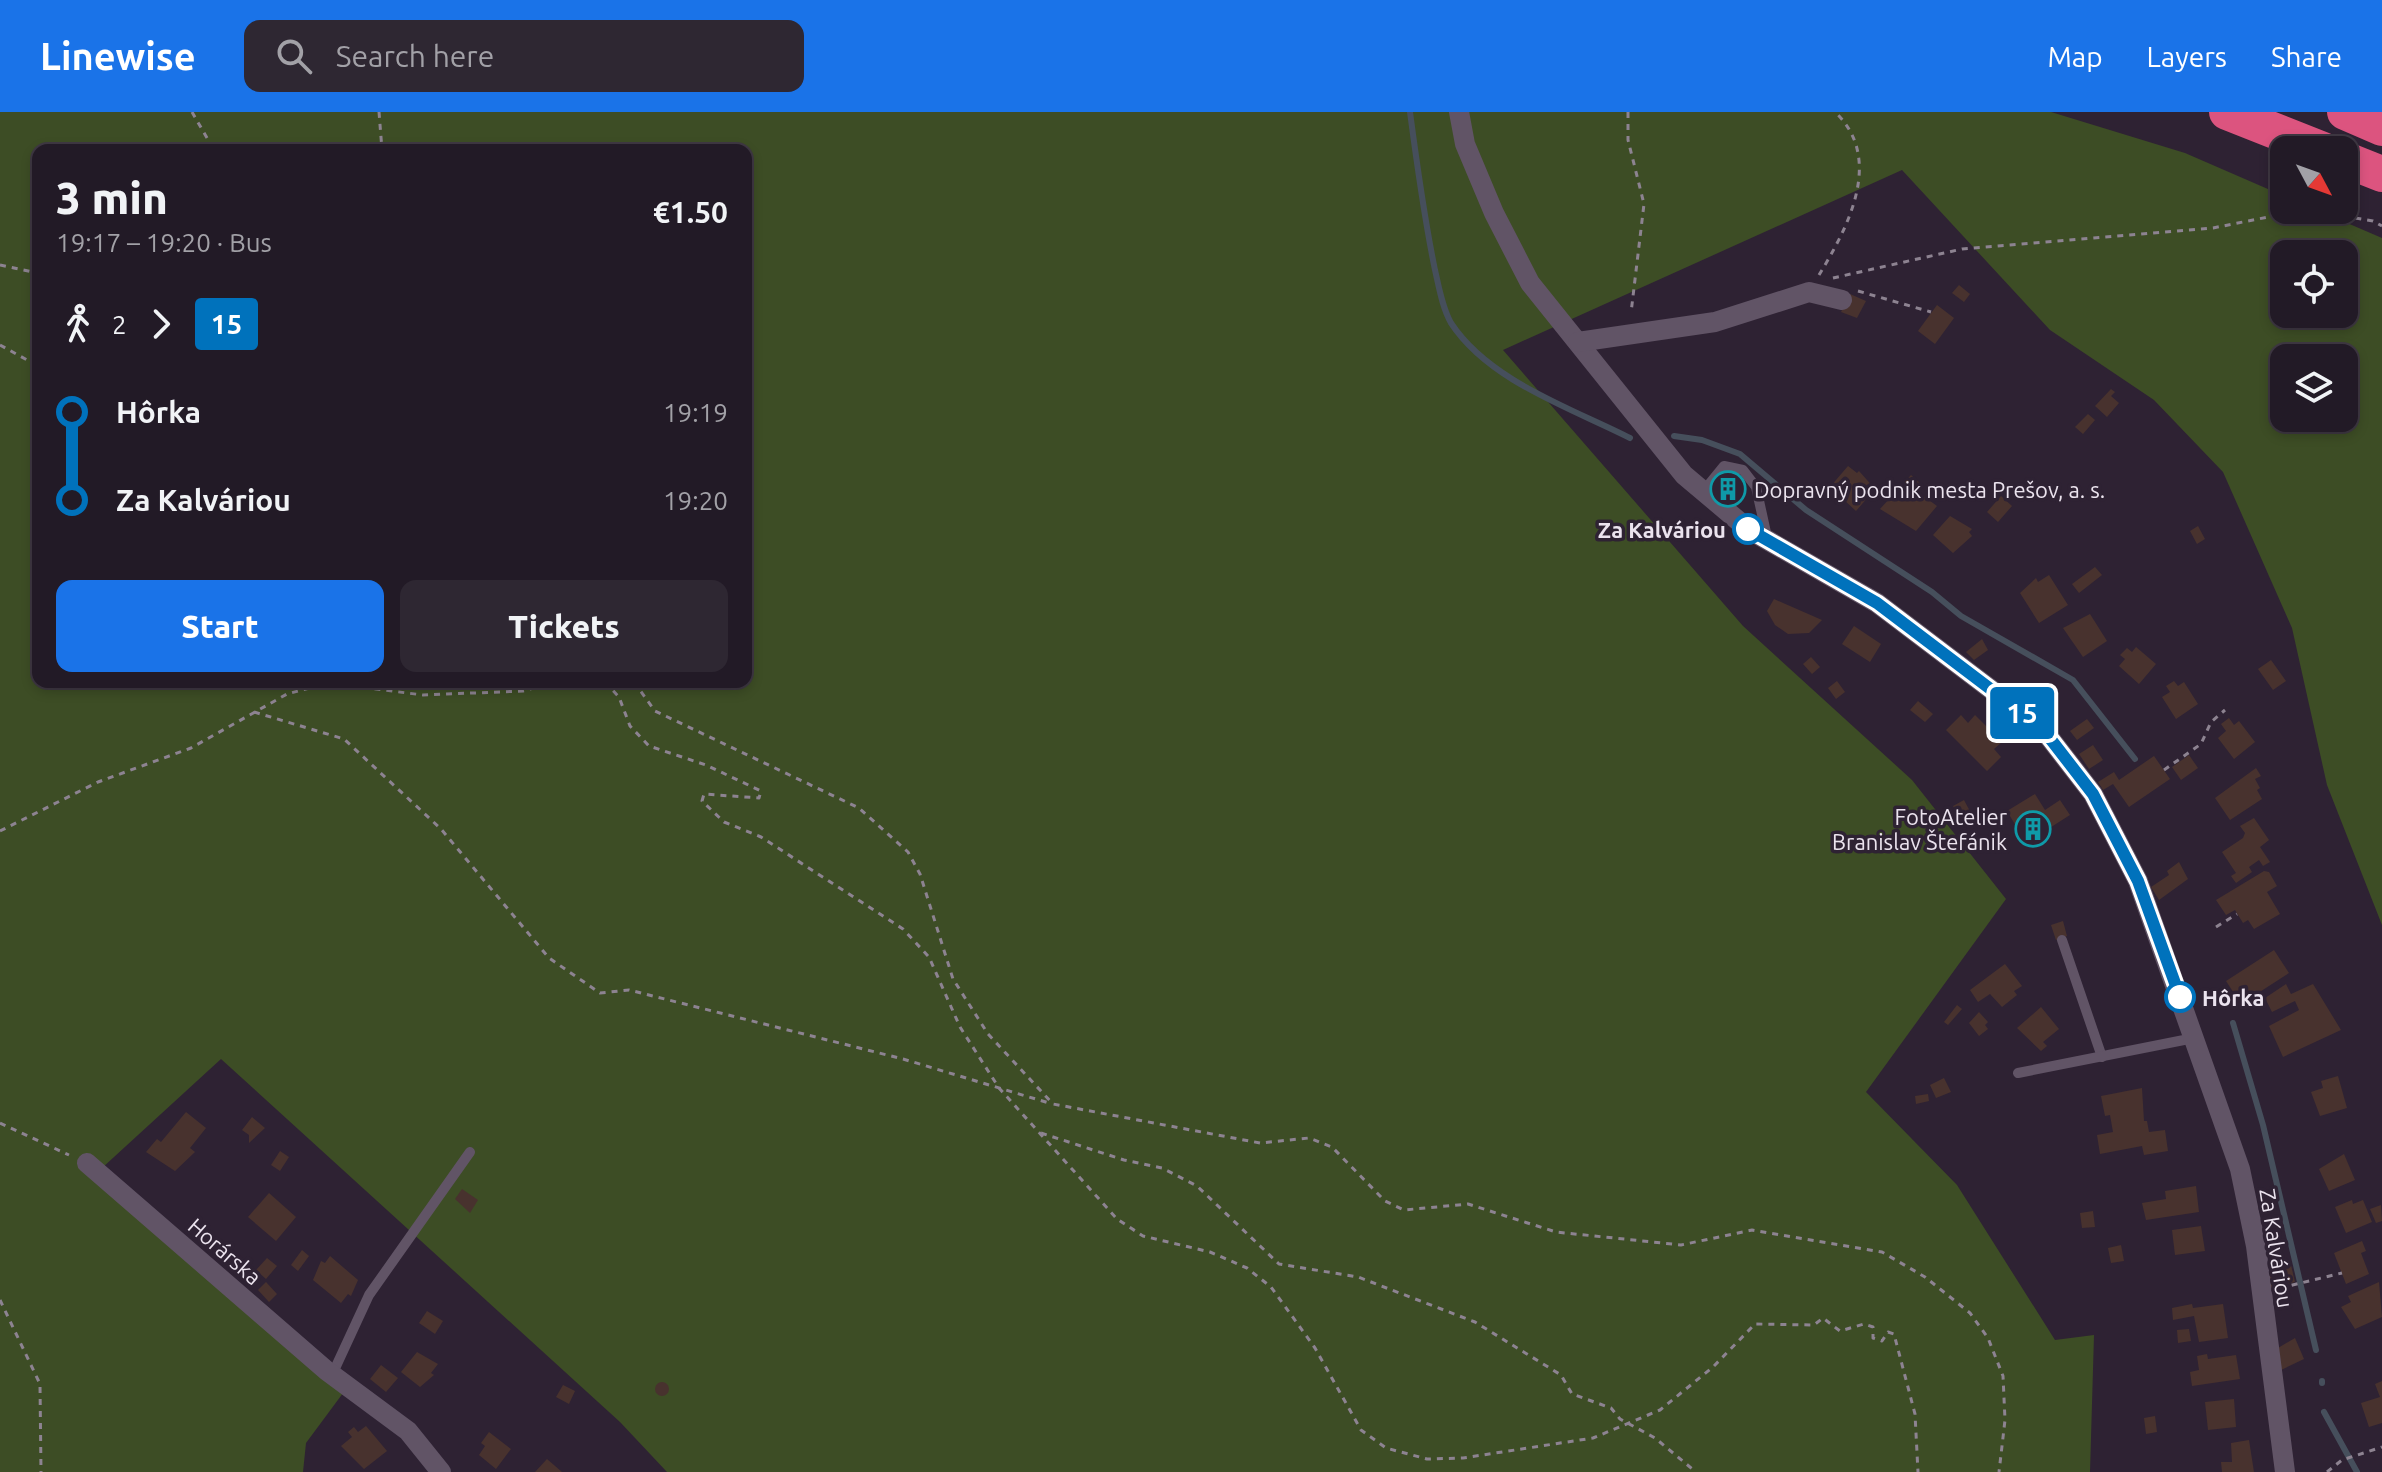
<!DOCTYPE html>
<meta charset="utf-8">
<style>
body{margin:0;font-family:Ubuntu,sans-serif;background:#2e2732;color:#f1f3f6;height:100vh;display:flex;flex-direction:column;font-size:30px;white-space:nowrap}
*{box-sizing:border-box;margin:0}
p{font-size:26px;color:#a2a1a7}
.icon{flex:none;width:44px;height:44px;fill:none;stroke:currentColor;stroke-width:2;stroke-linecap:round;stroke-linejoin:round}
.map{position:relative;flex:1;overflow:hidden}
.drawer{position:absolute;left:32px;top:32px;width:720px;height:544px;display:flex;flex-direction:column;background:#221a26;border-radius:16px;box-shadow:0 4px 12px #0003,0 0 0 2px #3f3843}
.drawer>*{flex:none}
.badge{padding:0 16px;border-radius:6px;font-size:28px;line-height:52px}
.needle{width:52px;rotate:131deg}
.controls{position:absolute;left:2270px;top:24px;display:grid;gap:16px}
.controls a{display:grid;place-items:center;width:88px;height:88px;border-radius:16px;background:#221a26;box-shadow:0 4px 12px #0003,0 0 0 2px #3f3843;font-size:40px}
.map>.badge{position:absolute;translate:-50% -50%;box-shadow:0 0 0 4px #fff}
.legs{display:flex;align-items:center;gap:12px;height:88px;padding:0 24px;font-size:26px}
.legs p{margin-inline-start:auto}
.overview{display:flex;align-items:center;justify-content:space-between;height:136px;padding:0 24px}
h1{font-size:44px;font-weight:800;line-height:60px}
.primary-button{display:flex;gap:16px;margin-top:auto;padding:16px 24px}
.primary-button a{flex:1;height:92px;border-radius:16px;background:#1a73e8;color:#fff;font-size:32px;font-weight:800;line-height:92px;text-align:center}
.primary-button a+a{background:#2e2732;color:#f1f3f6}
ul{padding:0 24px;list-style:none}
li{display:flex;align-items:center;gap:28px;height:88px;font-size:30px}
li i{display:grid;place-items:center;width:12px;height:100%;margin:0 10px;background:currentColor}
li i::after{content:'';width:20px;height:20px;margin:-10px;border:6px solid;border-radius:50%;background:#221a26}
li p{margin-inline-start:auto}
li:first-child i{background:linear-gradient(#0000 50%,currentColor 0)}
li:last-child i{background:linear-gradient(currentColor 50%,#0000 0)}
header{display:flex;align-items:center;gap:48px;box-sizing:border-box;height:112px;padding:0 40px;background:#1a73e8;color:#fff}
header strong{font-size:38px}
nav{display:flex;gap:44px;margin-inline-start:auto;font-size:28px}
.search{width:560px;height:72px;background:#2e2732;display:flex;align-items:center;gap:20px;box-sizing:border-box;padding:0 28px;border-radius:16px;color:#a2a1a7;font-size:30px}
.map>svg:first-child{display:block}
.green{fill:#3d4d25;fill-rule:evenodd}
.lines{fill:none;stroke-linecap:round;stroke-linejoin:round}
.stream{stroke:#464f5c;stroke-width:6}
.building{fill:#48322e}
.path{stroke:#8d8391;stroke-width:3;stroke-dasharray:6 6;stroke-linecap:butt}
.lane{stroke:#615466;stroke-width:10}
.street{stroke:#615466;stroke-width:20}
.highway{stroke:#dc547f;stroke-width:36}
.line-1-casing{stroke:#fff;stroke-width:18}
.line-1{stroke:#0072bc;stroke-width:12}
.stop-1-dot{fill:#fff;stroke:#0072bc;stroke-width:4}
.labels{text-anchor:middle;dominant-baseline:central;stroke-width:7;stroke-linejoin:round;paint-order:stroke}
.poi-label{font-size:22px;fill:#ebe3ee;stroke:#2e2233;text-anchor:start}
.stop-label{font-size:22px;font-weight:bold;fill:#ebe3ee;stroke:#2e2233;text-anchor:end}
.street-label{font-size:22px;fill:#ebe3ee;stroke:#2e2233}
</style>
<header>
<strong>Linewise</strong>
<div class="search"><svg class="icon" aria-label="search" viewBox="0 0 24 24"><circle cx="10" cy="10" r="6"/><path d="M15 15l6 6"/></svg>Search here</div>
<nav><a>Map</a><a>Layers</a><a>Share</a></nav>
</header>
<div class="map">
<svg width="2382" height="1360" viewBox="0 0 2382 1360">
<rect width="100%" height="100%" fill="#2e2233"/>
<!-- green -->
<path class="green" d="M0 0H2051L2185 41 2284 84V98H2317L2382 126V813L2327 673 2292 516 2223 360 2154 288 2050 218 1902 58 1503 238 1743 514 1912 668 2006 787 1866 980 1957 1073 2055 1228 2094 1223 2090 1360H667L620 1310 221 947 102 1056 349 1273 306 1331 303 1360H0ZM38 38H746V570H38ZM2284 142H2344V202H2284ZM2284 246H2344V306H2284Z"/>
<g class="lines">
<!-- stream -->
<g class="stream">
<path d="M1410 0C1417 53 1424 105 1435 158 1439 175 1442 195 1451 211 1489 269 1571 296 1630 326"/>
<path d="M1674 324 1702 328 1740 342 1806 398 1932 480 1961 504 2073 568 2135 647"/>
<path d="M2233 911 2263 1013 2316 1238"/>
<path d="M2322 1269V1271"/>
<path d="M2324 1300 2357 1360"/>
</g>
</g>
<!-- building -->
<g class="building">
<path d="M1959 173 1970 182 1964 190 1952 181Z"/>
<path d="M1850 182 1866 189 1857 206 1841 200Z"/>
<path d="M1937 193 1954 206 1935 232 1918 219Z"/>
<path d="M2111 277 2115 280 2111 284 2119 291 2107 305 2095 294Z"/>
<path d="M2088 302 2095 308 2083 322 2075 315Z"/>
<path d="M1848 354 1857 361 1859 359 1875 377 1856 399 1830 375Z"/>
<path d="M1911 363 1923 374 1918 380 1937 394 1916 419 1880 397Z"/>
<path d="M1728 367 1738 377 1729 387 1719 377Z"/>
<path d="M2001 384 2012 394 1998 410 1987 400Z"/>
<path d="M1950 404 1972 417 1969 420 1972 424 1953 441 1933 423Z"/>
<path d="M2198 414 2205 427 2197 432 2190 419Z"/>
<path d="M2095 455 2102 463 2079 481 2072 472Z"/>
<path d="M2049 463 2068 493 2039 511 2020 481 2036 466 2038 470Z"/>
<path d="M1774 487 1822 508 1809 521 1788 522 1775 513 1767 499Z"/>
<path d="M2090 502 2107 529 2083 545 2063 516Z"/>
<path d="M1854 514 1881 532 1870 550 1842 532Z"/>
<path d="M1982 527 1988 538 1974 548 1966 540Z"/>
<path d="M2136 535 2156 552 2139 572 2119 554 2125 547 2120 543 2127 536 2132 540Z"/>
<path d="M1811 545 1820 555 1812 562 1803 552Z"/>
<path d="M2271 548 2286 569 2273 578 2258 557Z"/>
<path d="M1837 569 1845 580 1836 587 1828 576Z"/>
<path d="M2174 569 2178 574 2184 570 2198 592 2176 607 2162 585 2170 580 2166 574Z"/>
<path d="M1918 589 1933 602 1925 610 1910 598Z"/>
<path d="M1961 603 1968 611 1975 603 2002 630 1994 637 2001 645 1987 659 1946 618Z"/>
<path d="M2229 606 2234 613 2239 609 2255 630 2234 647 2218 626 2226 619 2221 612Z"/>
<path d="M2087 607 2094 616 2077 628 2070 619Z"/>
<path d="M2093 633 2103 648 2089 657 2079 642Z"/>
<path d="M2189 643 2198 656 2181 668 2172 655Z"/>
<path d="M2154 644 2170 667 2129 695 2113 672 2103 678 2098 670 2114 660 2119 668Z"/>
<path d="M2256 656 2261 664 2255 667 2260 676 2257 678 2262 687 2230 708 2215 686Z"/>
<path d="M2035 682 2045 698 2060 688 2070 703 2026 731 2007 699Z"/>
<path d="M1964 688 1973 705 1962 711 1953 694Z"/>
<path d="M2254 706 2269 728 2260 735 2270 750 2263 754 2259 748 2249 755 2252 760 2236 771 2231 764 2236 761 2222 740 2243 726 2245 721 2240 714Z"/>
<path d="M2179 750 2188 767 2159 788 2151 775 2169 763 2167 759Z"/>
<path d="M2264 759 2269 760 2277 774 2267 780 2280 802 2254 817 2248 808 2243 811 2235 798 2226 803 2216 788Z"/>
<path d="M2063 809 2067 824 2056 828 2051 813Z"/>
<path d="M2274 838 2289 861 2241 892 2226 869Z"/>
<path d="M2005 852 2022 874 2014 879 2017 883 2002 895 1990 882 1978 890 1970 878Z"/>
<path d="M2286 872 2291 882 2313 872 2341 918 2283 945 2269 914 2299 898 2295 889 2272 900 2265 886Z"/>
<path d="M1957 893 1962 897 1948 913 1944 910Z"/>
<path d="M2041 895 2059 917 2043 930 2047 934 2041 939 2017 916Z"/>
<path d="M1979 900 1988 910 1985 913 1988 917 1979 924 1969 911Z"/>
<path d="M2338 964 2347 996 2320 1004 2311 980 2323 976 2321 969Z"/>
<path d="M1944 966 1951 980 1936 986 1930 973Z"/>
<path d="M2142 976 2144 1009H2147L2149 1020 2165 1018 2168 1039 2144 1043 2142 1034 2100 1042 2097 1023 2113 1020 2110 1003 2105 1004 2101 984Z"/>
<path d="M1928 982 1929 989 1916 992 1915 984Z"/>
<path d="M186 1000 206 1016 190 1036 195 1040 175 1059 146 1040 157 1027 161 1030Z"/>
<path d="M252 1005 265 1016 249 1031V1023L242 1018Z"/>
<path d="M280 1039 289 1045 280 1059 271 1053Z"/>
<path d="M2344 1042 2355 1068 2329 1079 2319 1057Z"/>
<path d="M2196 1074 2199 1100 2146 1108 2142 1091 2166 1087 2165 1079Z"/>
<path d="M462 1077 478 1088 470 1101 455 1087Z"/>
<path d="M269 1081 296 1105 276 1129 248 1105Z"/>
<path d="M2352 1088 2353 1092 2363 1088 2372 1110 2346 1121 2335 1095Z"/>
<path d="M2381 1093 2382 1109 2376 1111 2370 1097Z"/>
<path d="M2093 1099 2095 1115 2082 1116 2080 1101Z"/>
<path d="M2201 1114 2205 1139 2175 1143 2172 1118Z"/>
<path d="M2362 1129 2366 1139 2361 1141 2369 1162 2346 1172 2334 1141Z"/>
<path d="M2121 1133 2124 1149 2111 1151 2108 1136Z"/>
<path d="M228 1137 241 1149 232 1159 219 1148Z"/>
<path d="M302 1138 309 1144 298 1159 291 1153Z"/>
<path d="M330 1144 358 1168 351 1184 348 1182 341 1191 313 1168 321 1149 325 1151Z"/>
<path d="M267 1146 277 1154 266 1167 256 1158Z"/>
<path d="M2290 1149 2295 1170 2271 1176 2268 1156Z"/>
<path d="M266 1170 277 1182 269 1190 258 1178Z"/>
<path d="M2379 1170 2382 1205 2355 1217 2341 1195 2351 1190 2348 1184Z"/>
<path d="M2192 1192 2193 1196 2223 1192 2228 1226 2199 1230 2194 1204 2173 1208 2172 1196Z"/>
<path d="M427 1199 443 1209 435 1222 419 1211Z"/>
<path d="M2189 1217 2191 1229 2178 1231 2177 1218Z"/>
<path d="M2295 1226 2304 1247 2281 1258 2278 1236Z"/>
<path d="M417 1240 438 1252 431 1261 434 1263 420 1275 401 1260Z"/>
<path d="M2207 1242 2208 1247 2236 1243 2240 1267 2192 1274 2190 1260 2199 1258 2197 1244Z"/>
<path d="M381 1253 398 1266 386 1280 370 1267Z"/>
<path d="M2382 1269V1311L2369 1315 2361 1291 2380 1285 2375 1272Z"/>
<circle cx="662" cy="1277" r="7"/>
<path d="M563 1273 575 1279 569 1292 556 1285Z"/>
<path d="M2234 1287 2236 1315 2208 1318 2205 1290Z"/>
<path d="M2155 1304 2157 1320 2146 1322 2144 1306Z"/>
<path d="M366 1314 387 1339 364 1357 341 1334 352 1325 348 1320 354 1315 358 1320Z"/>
<path d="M489 1320 511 1337 496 1357 479 1343 485 1334 481 1331Z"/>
<path d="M2249 1328 2254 1360H2222L2221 1350H2232L2231 1331Z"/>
<path d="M547 1347 562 1360H535Z"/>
</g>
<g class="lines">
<!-- path -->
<g class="path">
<path d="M192 0 214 38"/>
<path d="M379 0 382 38"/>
<path d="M1628 0V28L1644 92 1631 201"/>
<path d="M2308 98 2373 109 2382 114"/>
<path d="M0 153 38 161"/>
<path d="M1819 163C1847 117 1885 47 1835 0"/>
<path d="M1833 166 1962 137 2213 116 2303 98"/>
<path d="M1858 179 1931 200"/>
<path d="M0 233 38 254"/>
<path d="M605 570 619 585 630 614 649 634 706 653 761 679 759 686 704 682 702 689 724 710 761 725 903 817 929 845 960 915 999 976 1117 1107 1143 1124 1210 1140 1247 1156 1271 1175 1315 1236 1361 1318 1386 1336 1427 1347 1463 1346 1593 1326 1660 1298 1713 1255 1755 1212 1814 1213 1823 1206 1840 1219 1864 1212 1873 1215V1226L1882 1229 1888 1220 1894 1222 1915 1302 1918 1360"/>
<path d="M634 570 655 599 859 696 908 740 920 762 953 867 988 922 1053 992 1260 1031 1309 1026 1332 1035 1385 1089 1404 1098 1468 1092 1556 1120 1681 1133 1752 1118 1882 1140 1925 1165 1970 1201 1988 1226 2003 1264 2005 1308 1999 1360"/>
<path d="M254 600 344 627 441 717 549 846 600 881 629 878 903 947 1049 991"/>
<path d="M2164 658 2201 632 2211 610 2225 598"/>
<path d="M0 719 98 670 191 636 287 582 328 571 423 583 523 579 556 570"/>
<path d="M2216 815 2237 802"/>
<path d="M0 1011 69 1043"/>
<path d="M1041 1021 1124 1048 1162 1056 1197 1074 1279 1152 1358 1165 1475 1210 1561 1263 1572 1282 1611 1296 1620 1307 1655 1326 1696 1360"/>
<path d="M2280 1176 2342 1161"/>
<path d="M0 1188 40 1272 41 1360"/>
<path d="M2327 1360 2342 1348 2382 1335"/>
</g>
<!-- lane -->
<g class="lane">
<path d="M1702 381 1724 354 1743 358 1756 375 1767 425"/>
<path d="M2062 828 2102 945"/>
<path d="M2018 961 2194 926"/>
<path d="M332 1263 369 1183 470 1040"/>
</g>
<!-- street -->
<g class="street">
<path d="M1459 0 1465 32 1494 101 1530 171 1684 363 1748 417 1877 491 2042 616 2093 682 2138 769 2240 1057 2256 1134 2285 1360"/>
<path d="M1578 230 1715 210 1809 180 1842 188"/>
<path d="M87 1051 327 1259 408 1319 441 1360"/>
</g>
<!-- highway -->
<g class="highway">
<path d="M2227 0 2323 38"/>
<path d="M2345 0 2382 16"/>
<path d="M2344 47 2382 62"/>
</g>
</g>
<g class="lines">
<defs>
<path id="line-1" d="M1748 417 1877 491 2042 616 2093 682 2138 769 2180 885"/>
</defs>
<!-- line-1 casing -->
<use href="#line-1" class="line-1-casing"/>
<!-- line-1 -->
<use href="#line-1" class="line-1"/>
</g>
<!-- icons -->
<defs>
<symbol id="building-ring" viewBox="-11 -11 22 22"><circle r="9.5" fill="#2e2233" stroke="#0f9aa8" stroke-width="1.5"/><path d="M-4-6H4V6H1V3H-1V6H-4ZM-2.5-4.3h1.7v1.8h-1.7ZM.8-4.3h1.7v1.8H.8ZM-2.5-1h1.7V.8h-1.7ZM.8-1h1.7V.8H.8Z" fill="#0f9aa8"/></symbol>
</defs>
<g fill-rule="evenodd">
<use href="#building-ring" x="1708" y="357" width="40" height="40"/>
<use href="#building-ring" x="2013" y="697" width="40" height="40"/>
</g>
<!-- markers -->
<g class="stop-1-dot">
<circle cx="1748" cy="417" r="14"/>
<circle cx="2180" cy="885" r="14"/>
</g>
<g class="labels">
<!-- poi labels -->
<g class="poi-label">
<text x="1754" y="377">Dopravný podnik mesta Prešov, a. s.</text>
<text x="2007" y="704" text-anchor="end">FotoAtelier<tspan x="2007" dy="25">Branislav Štefánik</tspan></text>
</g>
<!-- stop labels -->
<g class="stop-label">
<text x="1726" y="417">Za Kalváriou</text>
<text x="2202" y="885" text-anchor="start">Hôrka</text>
</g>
<!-- street labels -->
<g class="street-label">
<text transform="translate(2277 1136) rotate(81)">Za Kalváriou</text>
<text transform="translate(225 1139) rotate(41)">Horárska</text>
</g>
</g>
</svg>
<div class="controls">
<a><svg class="needle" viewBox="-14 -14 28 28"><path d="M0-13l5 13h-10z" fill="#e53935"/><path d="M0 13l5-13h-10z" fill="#a2a1a7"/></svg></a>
<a><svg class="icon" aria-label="locate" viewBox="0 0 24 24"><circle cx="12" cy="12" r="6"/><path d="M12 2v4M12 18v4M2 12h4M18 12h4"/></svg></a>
<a><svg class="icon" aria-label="layers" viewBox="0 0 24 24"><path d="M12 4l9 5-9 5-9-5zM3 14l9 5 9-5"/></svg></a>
</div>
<b class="badge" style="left:2022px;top:601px;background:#0072bc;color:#fff">15</b>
<section class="drawer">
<div class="overview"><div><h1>3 min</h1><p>19:17 – 19:20 · Bus</p></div><b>€1.50</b></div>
<div class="legs"><svg class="icon" aria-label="walk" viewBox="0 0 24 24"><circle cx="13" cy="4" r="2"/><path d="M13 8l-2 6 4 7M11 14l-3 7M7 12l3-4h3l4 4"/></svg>2<svg class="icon" aria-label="forward" viewBox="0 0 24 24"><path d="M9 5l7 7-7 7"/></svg><b class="badge" style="background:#0072bc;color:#fff">15</b></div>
<ul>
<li><i style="color:#0072bc"></i><b>Hôrka</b><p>19:19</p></li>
<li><i style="color:#0072bc"></i><b>Za Kalváriou</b><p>19:20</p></li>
</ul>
<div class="primary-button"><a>Start</a><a>Tickets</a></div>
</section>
</div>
